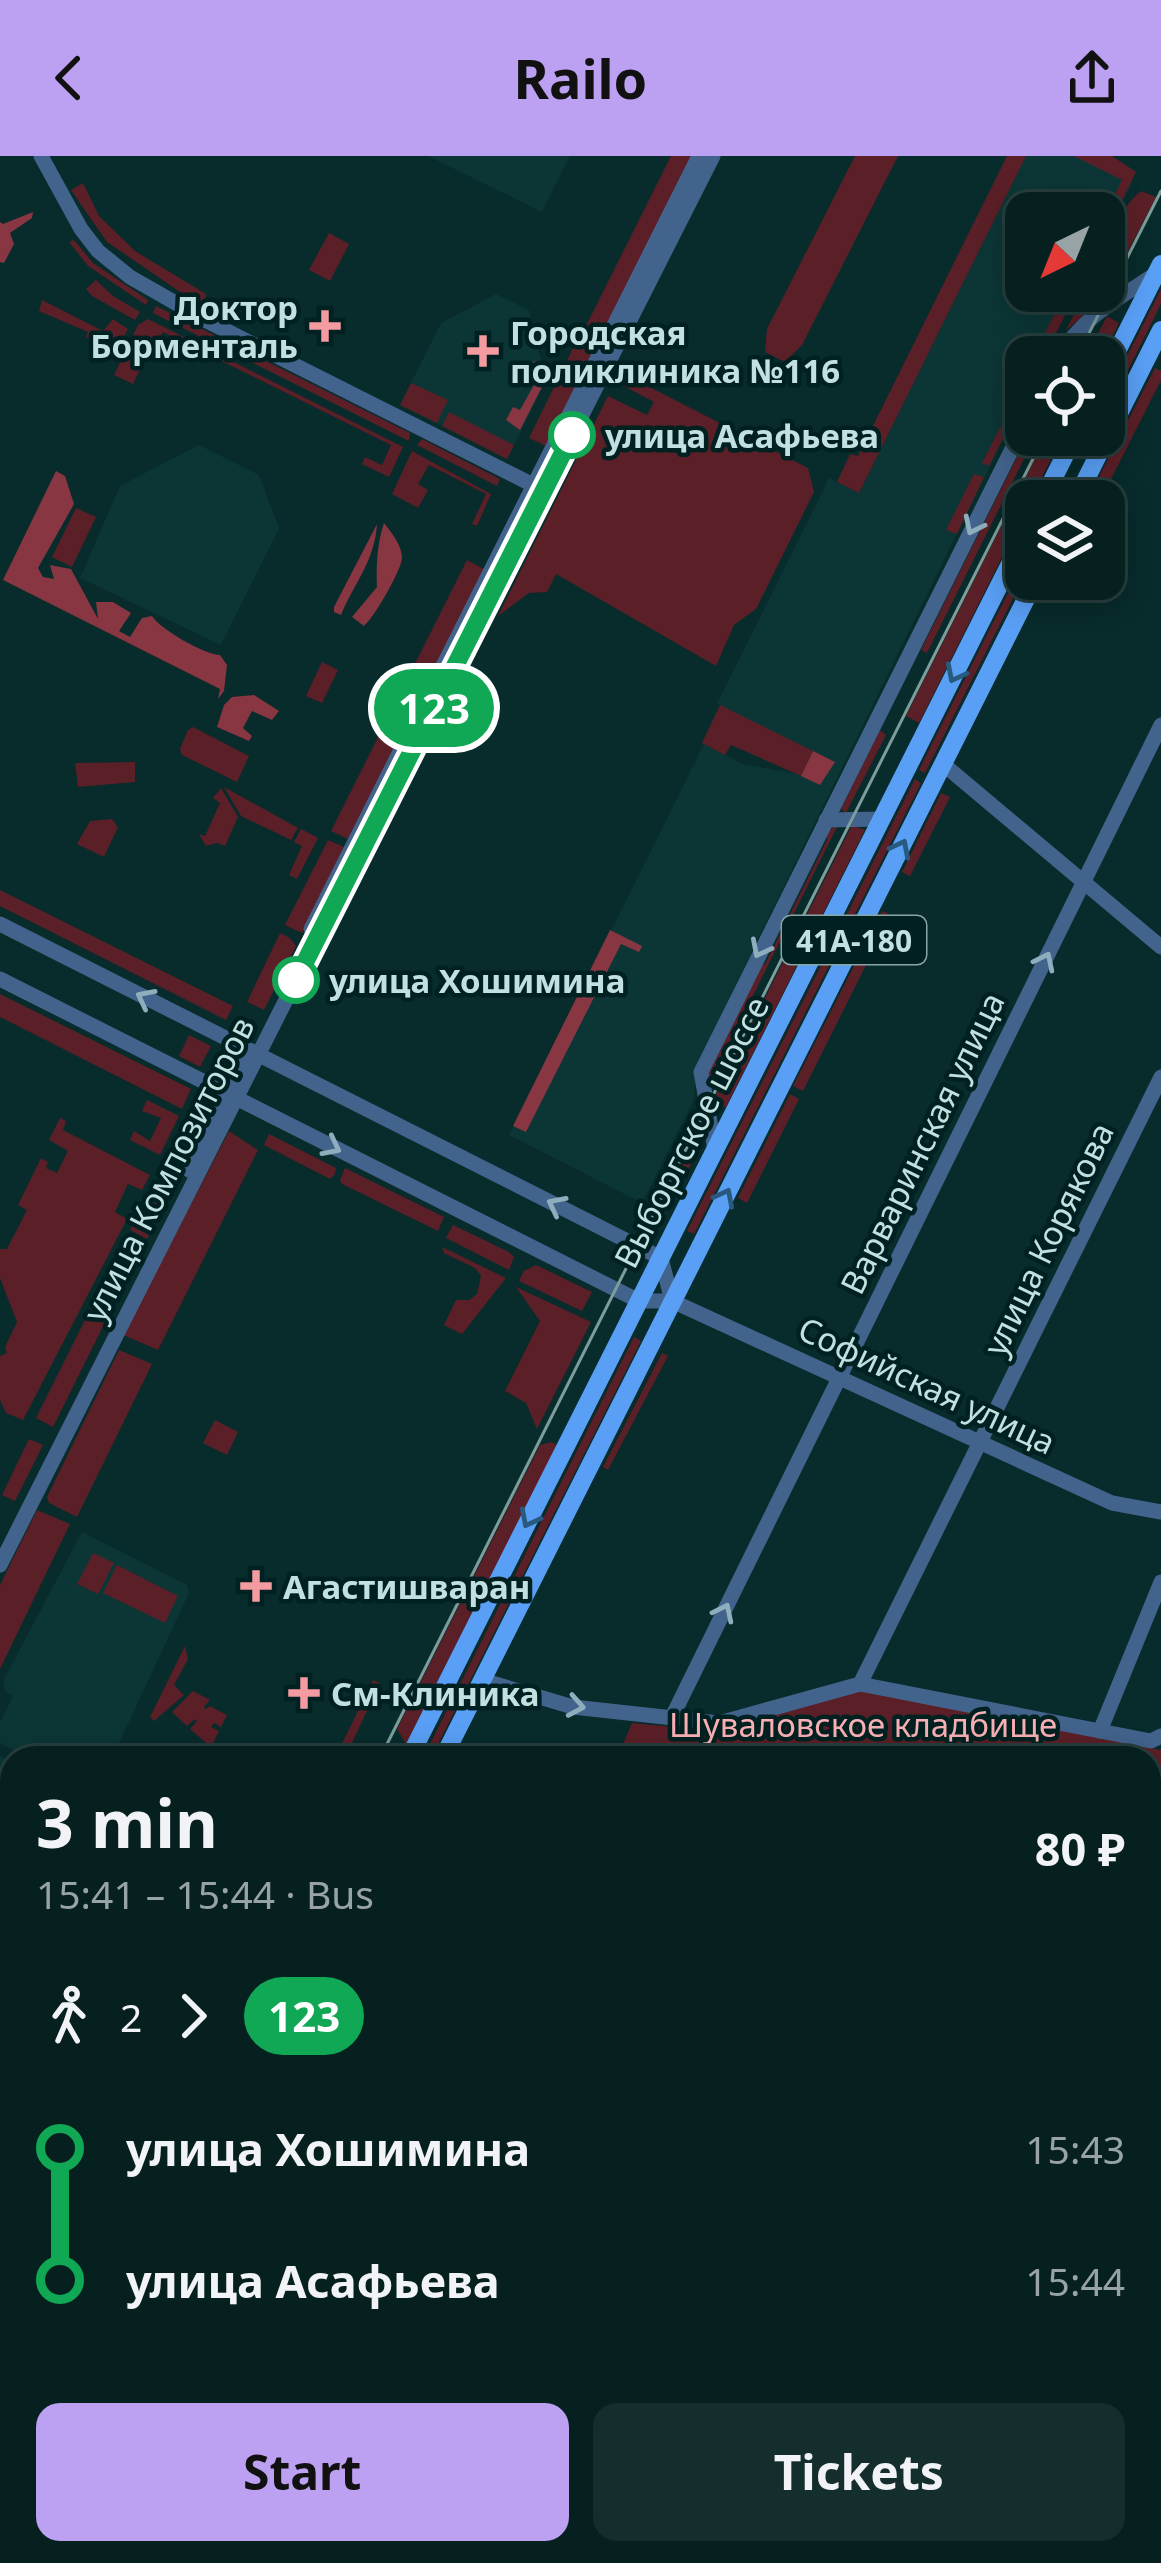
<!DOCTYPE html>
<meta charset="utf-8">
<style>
body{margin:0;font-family:"Noto Sans",sans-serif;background:#142d2d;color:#f1f3f6;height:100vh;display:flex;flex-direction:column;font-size:45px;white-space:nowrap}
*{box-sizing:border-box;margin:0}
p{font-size:39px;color:#98a3a5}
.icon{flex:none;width:66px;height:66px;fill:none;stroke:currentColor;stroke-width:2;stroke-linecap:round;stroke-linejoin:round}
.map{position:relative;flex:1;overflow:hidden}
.details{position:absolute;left:0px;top:1590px;width:1161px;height:819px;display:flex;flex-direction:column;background:#062020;border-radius:36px 36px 0 0;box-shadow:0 6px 30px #0003,0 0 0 3px #273e3e}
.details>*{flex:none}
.badge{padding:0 24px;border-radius:39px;font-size:42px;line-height:78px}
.needle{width:78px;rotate:223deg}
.buttons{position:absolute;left:1005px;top:36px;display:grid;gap:24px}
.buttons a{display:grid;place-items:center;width:120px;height:120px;border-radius:24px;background:#062020;box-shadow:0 6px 30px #0003,0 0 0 3px #273e3e;font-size:60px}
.map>.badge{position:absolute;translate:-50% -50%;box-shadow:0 0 0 6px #fff}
.legs{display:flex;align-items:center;gap:18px;height:132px;padding:0 36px;font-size:39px}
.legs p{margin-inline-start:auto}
.head{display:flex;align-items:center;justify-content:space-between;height:204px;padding:0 36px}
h1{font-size:66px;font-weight:700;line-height:90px}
.button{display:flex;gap:24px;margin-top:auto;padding:24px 36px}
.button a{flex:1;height:138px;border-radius:24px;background:#bca0f2;color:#111;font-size:48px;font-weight:700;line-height:138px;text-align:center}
.button a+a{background:#142d2d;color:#f1f3f6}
ul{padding:0 36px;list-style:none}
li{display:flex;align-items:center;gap:42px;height:132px;font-size:45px}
li i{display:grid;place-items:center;width:18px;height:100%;margin:0 15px;background:currentColor}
li i::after{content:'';width:30px;height:30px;margin:-15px;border:9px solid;border-radius:50%;background:#062020}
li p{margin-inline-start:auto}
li:first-child i{background:linear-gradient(#0000 50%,currentColor 0)}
li:last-child i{background:linear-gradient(currentColor 50%,#0000 0)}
header{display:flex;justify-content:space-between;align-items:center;height:156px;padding:0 36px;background:#bca0f2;color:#111;font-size:54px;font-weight:700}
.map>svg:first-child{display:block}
.built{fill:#0c3636}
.green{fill:#5b1f27}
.forest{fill:#883641}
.water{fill:#3d671f}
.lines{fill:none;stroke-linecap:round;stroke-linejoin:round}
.minor{stroke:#42638c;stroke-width:15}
.major{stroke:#599ff5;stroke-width:18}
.tram{stroke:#7c9d9c;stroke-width:3}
.oneway{stroke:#8eaebe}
.oneway2{stroke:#285a80}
.line-1-casing{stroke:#fff;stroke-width:27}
.line-1{stroke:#10a855;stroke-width:18}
.poi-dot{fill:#f49aa1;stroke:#002121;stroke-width:4.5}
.stop-1-dot{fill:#fff;stroke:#10a855;stroke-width:6}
.labels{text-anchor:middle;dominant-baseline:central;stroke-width:9;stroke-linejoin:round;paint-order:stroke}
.shield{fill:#002121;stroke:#87a7a6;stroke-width:3}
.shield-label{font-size:30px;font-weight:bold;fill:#c1e0df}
.poi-label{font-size:33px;font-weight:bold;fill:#c1e0df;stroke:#002121;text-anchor:start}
.stop-label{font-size:33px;font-weight:bold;fill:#c1e0df;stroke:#002121;text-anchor:start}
.street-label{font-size:33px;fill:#c1e0df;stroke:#002121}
.park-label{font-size:33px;fill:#f9b0b5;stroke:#002121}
</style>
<header><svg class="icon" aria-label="back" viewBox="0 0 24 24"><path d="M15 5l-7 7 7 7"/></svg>Railo<svg class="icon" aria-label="share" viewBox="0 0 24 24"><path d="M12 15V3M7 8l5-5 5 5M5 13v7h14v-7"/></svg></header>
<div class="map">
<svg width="1161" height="2407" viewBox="0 0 1161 2407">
<rect width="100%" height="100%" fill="#082b2b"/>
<!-- built -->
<g class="built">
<path d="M428 0H570L542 56Z"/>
<path d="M1026 0H1078L1132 27 1104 81V57H1026V135H1077L1044 201H1026V237L699 903 693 946 642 1047 509 979 704 588 743 608 802 619 813 595 717 548 829 322 859 337Z"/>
<path d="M496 138 529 154 546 225 507 303 400 249 441 167Z"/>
<path d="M199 289 259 319 279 372 221 489 80 422 120 330Z"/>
<path d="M82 1376 187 1429 189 1437 112 1602H29L0 1587V1567L13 1540 5 1535 3 1525Z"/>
<path d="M0 1600 12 1606V1775L0 1768Z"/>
<path d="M12 1825V2219L0 2214V1851Z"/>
</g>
<!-- green -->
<g class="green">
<path d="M671 0H692L602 178 586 170Z"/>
<path d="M855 0H898L802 189 785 206 765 196 767 173Z"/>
<path d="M1007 0H1026L859 337 837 326 850 298 858 300Z"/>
<path d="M1074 0H1112L1136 16 1104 81V60L1122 24Z"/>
<path d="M83 27 99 60 135 95 206 138 205 147 192 144 107 86 71 34Z"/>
<path d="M1141 35 1156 41 1102 146 1066 174 1086 135H1104C1104 102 1113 57 1141 35Z"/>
<path d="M329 77 349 88 330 125 309 114Z"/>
<path d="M74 84 93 107 148 144 146 149 88 110 69 86Z"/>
<path d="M96 124 113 140 140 156 135 164 92 140 86 133Z"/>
<path d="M1161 133V148L1104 262V246Z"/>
<path d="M1066 135H1077L1044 201H1033Z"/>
<path d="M42 144 103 175 113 163 128 173 117 194 86 181 88 176 39 155Z"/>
<path d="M156 150 410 277 409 285 153 157Z"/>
<path d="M1107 160 1119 167 1102 201H1086Z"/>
<path d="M148 163 403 291 389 321 362 308 365 301 382 309 391 289 163 176 158 185 154 184 133 228 114 219 138 169Z"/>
<path d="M580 178 597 187 546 290 529 282Z"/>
<path d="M1155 212 1161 215V224L1103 339 1092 334Z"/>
<path d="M620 216 808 312 814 336 756 453 734 469 716 510 556 418 547 436 529 437 498 460 608 240 647 259 654 246 616 226Z"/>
<path d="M1026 221V237L989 310 982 307Z"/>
<path d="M411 227 448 244 437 267 400 249Z"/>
<path d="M449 256 514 289 507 303 442 270Z"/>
<path d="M1028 279H1036L927 497 921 494Z"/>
<path d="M1047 279H1063L1030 345H1026V353L919 567 906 560Z"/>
<path d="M422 283 500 323 497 330 417 289Z"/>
<path d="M412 295 491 338 477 370 472 368 486 338 429 309 418 328 428 334 418 352 392 338Z"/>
<path d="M974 318 984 321 957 378 946 374Z"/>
<path d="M76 352 96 361 72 411 52 401Z"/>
<path d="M1026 401V417L925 617 919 614Z"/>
<path d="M467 404 484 413 348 683 331 675Z"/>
<path d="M322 506 338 514 322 547 306 540Z"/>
<path d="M720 549 813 595 801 620 731 589 725 599 702 587Z"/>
<path d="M193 571 249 600 237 626 182 599 180 593 188 574Z"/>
<path d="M880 574 886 579 846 657 841 653Z"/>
<path d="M135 606V626L78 631 75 607Z"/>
<path d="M915 623 921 627 694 1078 687 1075Z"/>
<path d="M224 631 298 672 291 684 241 660Z"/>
<path d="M221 632 238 661 225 690 217 687 206 690 199 678 205 680 220 647 213 642Z"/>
<path d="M941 637 950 641 910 720 902 716Z"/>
<path d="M112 663 118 671 104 701 77 688 90 665Z"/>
<path d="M838 669 709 928V916L759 810 765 808 827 684V675Z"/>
<path d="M852 669 865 674 726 951H721L714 943Z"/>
<path d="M301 673 318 682 297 723 289 719 302 690 294 686Z"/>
<path d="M328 684 344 691 302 777 285 769Z"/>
<path d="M0 734 233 850 226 864 0 750Z"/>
<path d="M882 755 891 759 803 935 793 930Z"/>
<path d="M280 777 290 782 296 790 264 854 247 846Z"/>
<path d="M0 838 191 933 182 953 0 861Z"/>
<path d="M189 879 211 890 200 911 179 900Z"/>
<path d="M790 938 799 943 747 1047 738 1042Z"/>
<path d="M147 944 179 960 160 999 130 984 134 975 150 985 161 962 142 955Z"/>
<path d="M60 962 66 965 63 974 150 1019 142 1034 128 1028 115 1056 127 1063 23 1264 6 1257 0 1244V1200L7 1197 5 1191 17 1166 0 1122V1093H7L27 1054 18 1049 41 1002 48 1006 46 1012 57 1017 68 995 49 984Z"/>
<path d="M704 962 703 984 663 1063 656 1060Z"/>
<path d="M229 975 258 994 158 1194 123 1179Z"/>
<path d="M269 978 336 1012 335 1018 330 1023 264 989Z"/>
<path d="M345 1012 444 1061 438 1075 342 1028 340 1024Z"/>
<path d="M154 1028 171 1036 147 1083 130 1074Z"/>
<path d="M453 1069 509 1096 514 1101 509 1114 446 1082Z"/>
<path d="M126 1082 143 1090 53 1271 36 1262Z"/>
<path d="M442 1091 506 1122 462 1178 444 1169 456 1144H469L477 1138 481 1120 475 1112 444 1097Z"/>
<path d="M536 1109 592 1136 582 1155 519 1125 524 1115Z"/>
<path d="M516 1131 591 1166 537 1273 526 1247 505 1235 540 1165Z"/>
<path d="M634 1181 641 1185 431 1602H423Z"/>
<path d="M119 1194 152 1208 77 1361 49 1347 47 1341Z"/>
<path d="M662 1197 668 1200 608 1314 603 1311Z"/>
<path d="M215 1264 238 1276 227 1299 203 1287Z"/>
<path d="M29 1283 43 1289 15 1345 2 1339Z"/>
<path d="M551 1286 557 1289 406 1588 397 1573 540 1289Z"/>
<path d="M37 1354 70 1368 0 1513V1429Z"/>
<path d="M93 1397 114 1407 98 1438 77 1428Z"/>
<path d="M117 1409 178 1440 165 1467 103 1437Z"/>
<path d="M185 1490 188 1503 174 1529 184 1539 154 1565 150 1561Z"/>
<path d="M373 1524 380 1527 351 1589 368 1598 366 1602H335Z"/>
<path d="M861 1534 1161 1594V1664L1149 1677V1602H617L632 1567 717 1575Z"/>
<path d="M193 1535 210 1544 204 1551 206 1553 210 1550 227 1559 221 1571 214 1567 211 1571 219 1575 211 1591 190 1573 197 1565 195 1563 187 1570 172 1556Z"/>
<path d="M111 2397H238L235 2407H107Z"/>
</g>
<!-- forest -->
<g class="forest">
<path d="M33 56 32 62 10 77 14 88 4 107 0 106V66L3 68Z"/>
<path d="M534 205 541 208 545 225 520 274 506 264 513 251 520 254 534 229 525 223Z"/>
<path d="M56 315 65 320 74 348 38 412 43 421 54 423 50 409 71 413 98 463 96 446H113L131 457 119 475 130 481 142 462 152 460C160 473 205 499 220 499L227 509 224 535 218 543 220 533 3 424Z"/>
<path d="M384 367C391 376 402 389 402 402 401 415 375 460 364 470L352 461 377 431C376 412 377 387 384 367Z"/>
<path d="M377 368C375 405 353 429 341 459L334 456V451Z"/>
<path d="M254 539 279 555 272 564 252 555 243 572 252 580 249 585 217 571 224 549 232 541Z"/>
<path d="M813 595 835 606 820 629 801 620Z"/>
<path d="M610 774 642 790 639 796 621 788 526 976 513 970Z"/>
</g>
<!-- water -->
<path class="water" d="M1161 1672V2407H257L259 2397H1149V1684Z"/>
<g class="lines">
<!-- minor -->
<g class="minor">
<path d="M41 0 81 73 98 95 130 121 207 165 541 333"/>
<path d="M1059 201C1080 163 1119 142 1154 119"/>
<path d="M943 608 1161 791"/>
<path d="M826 664 882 663"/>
<path d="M0 768 661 1102 672 1145"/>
<path d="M311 773 699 0"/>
<path d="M0 823 639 1145H672L1112 1347 1161 1356"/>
<path d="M715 994 701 916 1026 265"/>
<path d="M189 1014 246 902"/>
<path d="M0 1409 713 0"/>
<path d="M482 1524 573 1551 719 1567 860 1528 1151 1585 1161 1580"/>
<path d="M860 1528 1161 921"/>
<path d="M672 1561 1161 569"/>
<path d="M1100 1575 1161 1426"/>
<path d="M0 2218 12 2223"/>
</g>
<!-- major -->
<g class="major">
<path d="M1104 221 1161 108"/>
<path d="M1042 345 1075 279"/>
<path d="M1075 345 1161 174"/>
<path d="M409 1602 1026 376"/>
<path d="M443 1602 1036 423"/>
<path d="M37 2407 41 2397"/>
<path d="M70 2407 74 2397"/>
</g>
<!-- tram -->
<g class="tram">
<path d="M1077 201 1161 35"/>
<path d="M380 1602 1045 279"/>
<path d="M2 2407 12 2383"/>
</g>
</g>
<!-- one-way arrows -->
<defs><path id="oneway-chevron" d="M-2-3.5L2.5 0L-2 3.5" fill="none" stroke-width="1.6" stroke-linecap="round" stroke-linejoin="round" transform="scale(3)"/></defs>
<g class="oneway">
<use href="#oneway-chevron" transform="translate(973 370) rotate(116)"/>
<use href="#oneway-chevron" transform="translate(760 793) rotate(117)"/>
<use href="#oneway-chevron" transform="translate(1045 805) rotate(-64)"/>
<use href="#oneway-chevron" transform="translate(145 842) rotate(-153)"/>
<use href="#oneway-chevron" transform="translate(332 991) rotate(27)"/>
<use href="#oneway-chevron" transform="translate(556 1049) rotate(-153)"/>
<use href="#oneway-chevron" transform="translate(724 1456) rotate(-64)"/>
<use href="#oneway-chevron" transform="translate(576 1550) rotate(10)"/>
</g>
<g class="oneway2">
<use href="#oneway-chevron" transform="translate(955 518) rotate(117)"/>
<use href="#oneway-chevron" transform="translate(901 692) rotate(-63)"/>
<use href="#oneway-chevron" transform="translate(725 1041) rotate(-63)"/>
<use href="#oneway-chevron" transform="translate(529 1363) rotate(117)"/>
</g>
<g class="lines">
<defs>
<path id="line-1" d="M296 824 572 279"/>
</defs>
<!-- line-1 casing -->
<use href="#line-1" class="line-1-casing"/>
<!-- line-1 -->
<use href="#line-1" class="line-1"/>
</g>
<!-- markers -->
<g class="poi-dot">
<path d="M319 152h12v12h12v12h-12v12h-12v-12h-12v-12h12z"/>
<path d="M477 177h12v12h12v12h-12v12h-12v-12h-12v-12h12z"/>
<path d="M250 1412h12v12h12v12h-12v12h-12v-12h-12v-12h12z"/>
<path d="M298 1519h12v12h12v12h-12v12h-12v-12h-12v-12h12z"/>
</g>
<g class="stop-1-dot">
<circle cx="572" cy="279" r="21"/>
<circle cx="296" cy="824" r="21"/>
</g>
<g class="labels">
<!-- shield labels -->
<rect class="shield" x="782" y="760" width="144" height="48" rx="9"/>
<g class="shield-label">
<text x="854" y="784">41А-180</text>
</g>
<!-- poi labels -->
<g class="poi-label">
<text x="298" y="151" text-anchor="end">Доктор<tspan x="298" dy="38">Борменталь</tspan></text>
<text x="510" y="176">Городская<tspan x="510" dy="38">поликлиника №116</tspan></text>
<text x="283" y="1430">Агастишваран</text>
<text x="331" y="1537">См-Клиника</text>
</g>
<!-- stop labels -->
<g class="stop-label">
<text x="605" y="279">улица Асафьева</text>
<text x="329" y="824">улица Хошимина</text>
</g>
<!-- street labels -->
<g class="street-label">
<text transform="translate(691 976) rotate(-63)">Выборгское шоссе</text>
<text transform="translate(922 987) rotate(-64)">Варваринская улица</text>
<text transform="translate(168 1013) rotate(-63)">улица Композиторов</text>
<text transform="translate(1048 1083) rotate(-64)">улица Корякова</text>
<text transform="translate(927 1229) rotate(25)">Софийская улица</text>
</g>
<!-- park labels -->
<g class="park-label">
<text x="863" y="1568">Шуваловское кладбище</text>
</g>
</g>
</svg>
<div class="buttons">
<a><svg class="needle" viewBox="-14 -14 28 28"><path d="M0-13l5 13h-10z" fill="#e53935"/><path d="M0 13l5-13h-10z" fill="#98a3a5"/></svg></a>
<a><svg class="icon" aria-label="locate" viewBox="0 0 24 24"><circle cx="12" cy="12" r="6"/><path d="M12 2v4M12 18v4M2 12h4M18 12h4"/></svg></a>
<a><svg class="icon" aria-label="layers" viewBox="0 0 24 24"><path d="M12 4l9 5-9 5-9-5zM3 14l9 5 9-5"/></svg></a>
</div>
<b class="badge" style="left:434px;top:552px;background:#10a855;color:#fff">123</b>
<section class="details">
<div class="head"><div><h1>3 min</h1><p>15:41 – 15:44 · Bus</p></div><b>80 ₽</b></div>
<div class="legs"><svg class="icon" aria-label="walk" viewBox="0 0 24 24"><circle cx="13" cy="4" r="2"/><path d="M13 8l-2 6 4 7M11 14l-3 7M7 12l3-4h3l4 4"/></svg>2<svg class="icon" aria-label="forward" viewBox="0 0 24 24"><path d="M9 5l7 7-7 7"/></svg><b class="badge" style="background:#10a855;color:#fff">123</b></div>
<ul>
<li><i style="color:#10a855"></i><b>улица Хошимина</b><p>15:43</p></li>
<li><i style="color:#10a855"></i><b>улица Асафьева</b><p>15:44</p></li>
</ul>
<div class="button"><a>Start</a><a>Tickets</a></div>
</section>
</div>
